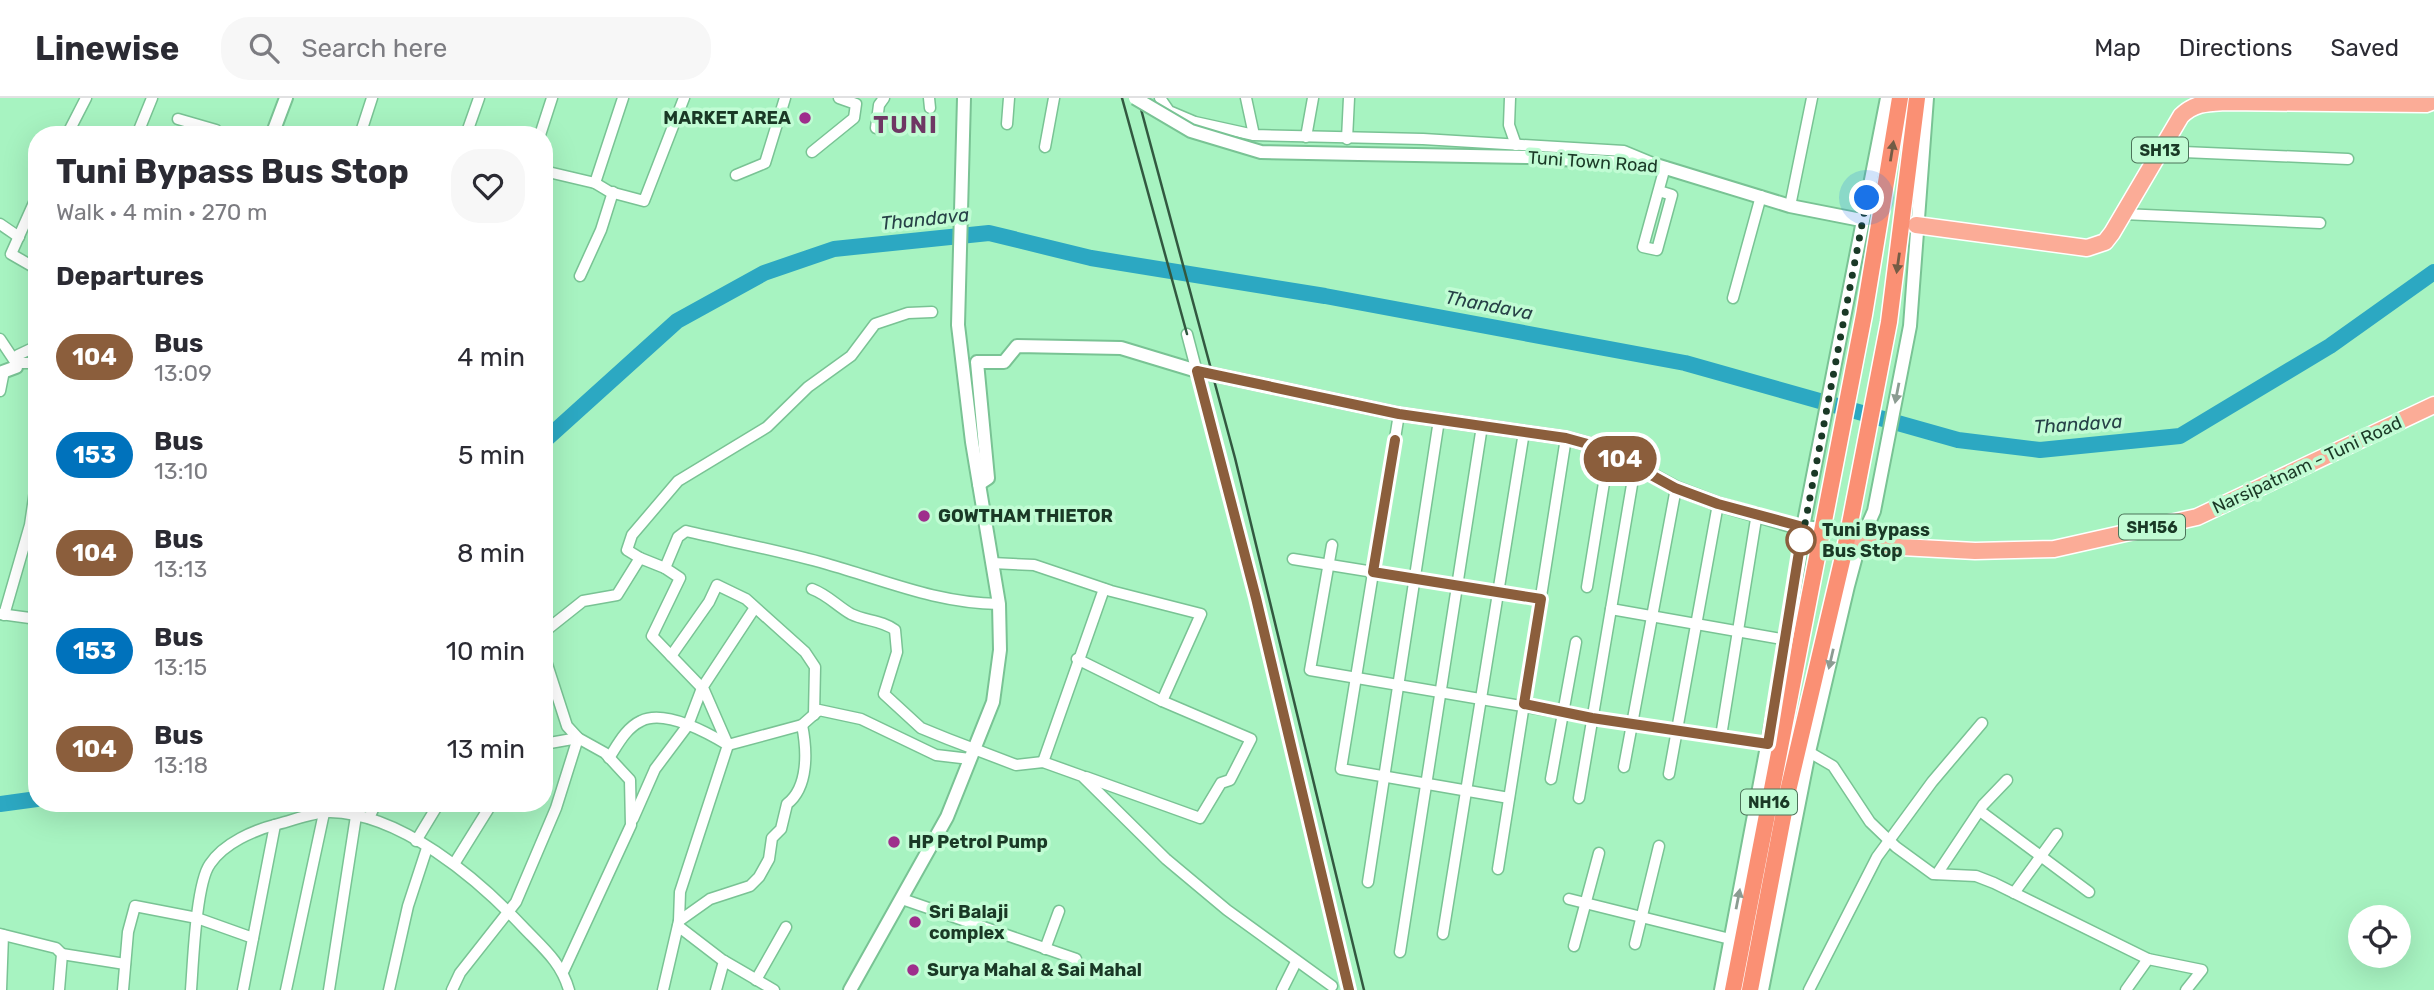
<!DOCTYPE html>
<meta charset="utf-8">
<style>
body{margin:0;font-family:Rubik,sans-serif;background:#f7f7f7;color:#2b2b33;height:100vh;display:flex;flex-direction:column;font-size:26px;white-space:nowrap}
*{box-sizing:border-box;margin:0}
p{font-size:23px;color:#7c7c81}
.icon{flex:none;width:38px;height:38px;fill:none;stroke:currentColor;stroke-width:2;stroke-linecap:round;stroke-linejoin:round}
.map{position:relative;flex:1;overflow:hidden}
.details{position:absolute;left:28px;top:28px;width:525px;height:686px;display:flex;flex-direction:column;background:#fff;border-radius:28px;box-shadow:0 7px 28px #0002}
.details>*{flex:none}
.badge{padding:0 14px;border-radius:23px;font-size:24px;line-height:46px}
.tools{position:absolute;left:2348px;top:807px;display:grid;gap:14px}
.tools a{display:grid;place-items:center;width:63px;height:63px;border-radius:50%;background:#fff;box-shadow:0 7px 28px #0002;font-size:35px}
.you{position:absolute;width:35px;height:35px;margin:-18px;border:5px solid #fff;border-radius:50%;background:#1a73e8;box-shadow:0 0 0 10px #1a73e833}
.map>.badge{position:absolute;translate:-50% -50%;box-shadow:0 0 0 4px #fff}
h2{padding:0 28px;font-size:26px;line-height:63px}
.round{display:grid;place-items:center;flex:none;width:74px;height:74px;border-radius:28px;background:#f7f7f7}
.headline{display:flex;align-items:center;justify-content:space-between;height:119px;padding:0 28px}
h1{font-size:33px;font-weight:700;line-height:52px}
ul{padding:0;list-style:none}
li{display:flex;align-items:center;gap:21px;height:98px;padding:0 28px}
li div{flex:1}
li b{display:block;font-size:26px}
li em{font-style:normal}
li .badge{min-width:77px;font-weight:700;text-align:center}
header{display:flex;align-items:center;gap:42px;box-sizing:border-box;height:98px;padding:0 35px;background:#fff;border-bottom:2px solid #e1e1e2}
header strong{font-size:33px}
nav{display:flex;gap:38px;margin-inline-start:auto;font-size:24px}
.search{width:490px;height:63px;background:#f7f7f7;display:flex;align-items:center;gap:18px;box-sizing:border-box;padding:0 24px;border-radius:28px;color:#7c7c81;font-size:26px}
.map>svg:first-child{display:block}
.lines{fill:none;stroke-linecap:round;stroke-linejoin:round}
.river{stroke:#2ca8c2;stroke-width:16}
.minor-casing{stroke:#79c394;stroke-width:13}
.tertiary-casing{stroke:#79c394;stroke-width:16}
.primary-casing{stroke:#fff;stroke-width:19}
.trunk-casing{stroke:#fff;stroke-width:19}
.minor{stroke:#fff;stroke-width:10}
.tertiary{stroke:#fff;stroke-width:12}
.primary{stroke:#fbac97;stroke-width:16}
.trunk{stroke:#fa9074;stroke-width:16}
.rail{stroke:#325840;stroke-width:2.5}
.tertiary-bridge-casing{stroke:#79c394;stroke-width:16;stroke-linecap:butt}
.tertiary-bridge{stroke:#fff;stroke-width:12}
.oneway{fill:#745c45}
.oneway2{fill:#8c9c92}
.line-casing{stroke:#fff;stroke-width:16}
.line{stroke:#8b5e3c;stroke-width:10}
.walk{stroke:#1a3926;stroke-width:7;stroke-dasharray:0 12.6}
.poi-dot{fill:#9e2e8c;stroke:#c1fcd4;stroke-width:2.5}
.stop-dot{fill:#fff;stroke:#8b5e3c;stroke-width:3.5}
.labels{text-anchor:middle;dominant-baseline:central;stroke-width:7;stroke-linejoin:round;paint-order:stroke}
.shield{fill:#c1fcd4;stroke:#4c745a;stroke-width:2}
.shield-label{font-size:16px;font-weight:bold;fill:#1a3926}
.poi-label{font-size:18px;font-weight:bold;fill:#1a3926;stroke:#c1fcd4;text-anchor:start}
.street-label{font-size:18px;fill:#1a3926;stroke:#c1fcd4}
.stop-label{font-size:18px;font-weight:bold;fill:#1a3926;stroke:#c1fcd4;text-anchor:start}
.water-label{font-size:19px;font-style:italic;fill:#274147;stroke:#c1fcd4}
.district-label{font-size:24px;font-weight:bold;letter-spacing:2px;fill:#6f3764;stroke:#c1fcd4}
</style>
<header>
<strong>Linewise</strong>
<div class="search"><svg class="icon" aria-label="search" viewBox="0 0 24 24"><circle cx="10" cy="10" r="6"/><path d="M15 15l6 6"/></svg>Search here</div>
<nav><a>Map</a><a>Directions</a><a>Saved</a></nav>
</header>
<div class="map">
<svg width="2434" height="892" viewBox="0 0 2434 892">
<rect width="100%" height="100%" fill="#a7f3c1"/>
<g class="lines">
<!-- river -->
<g class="river">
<path d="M544 343 677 223 764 175 834 151 989 135 1091 160 1325 198 1685 265 1958 342 2040 352 2180 338 2330 248 2434 174"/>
<path d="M0 706 37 701"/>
</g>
<defs>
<g id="minor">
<path d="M929 0 930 10"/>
<path d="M1160 0 1169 13 1195 24 1254 37 1423 41 1624 53 1653 65"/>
<path d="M1246 0 1254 37"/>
<path d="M1510 0 1509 27 1516 47"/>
<path d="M178 21 216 32 215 37"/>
<path d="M1007 26 1009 0"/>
<path d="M876 30 879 7 884 0"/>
<path d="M67 37 86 0"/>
<path d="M137 37 152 0"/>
<path d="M360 37 372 0"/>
<path d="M466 37 479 0"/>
<path d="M540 37 552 0"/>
<path d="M1306 39 1313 0"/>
<path d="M1347 41 1349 0"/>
<path d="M1045 49 1054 0"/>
<path d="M2160 53 2348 61"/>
<path d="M812 54 854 20 856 6 839 0"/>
<path d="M544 73 595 85 623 0"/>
<path d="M736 77 765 65 785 0"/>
<path d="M595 85 610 94 644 103 684 0"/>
<path d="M1659 93 1672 97 1657 152 1643 149 1665 69"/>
<path d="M37 98 11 156 37 171"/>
<path d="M1790 108 1812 0"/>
<path d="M2123 116 2320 125"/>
<path d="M0 126 19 139"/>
<path d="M580 178 601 132 613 94"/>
<path d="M1733 200 1761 98"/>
<path d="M1187 236 1256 500 1349 892"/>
<path d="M0 241 16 265"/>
<path d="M16 265 18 257 37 248"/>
<path d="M16 265H37"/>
<path d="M0 293 4 273"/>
<path d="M1399 316 1341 671 1509 700"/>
<path d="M1332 447 1310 572 1592 620 1768 646"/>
<path d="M640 460 627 452 632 437 678 383 767 329 808 289 851 258 875 226 908 215 932 214"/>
<path d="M1293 461 1541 501"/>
<path d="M992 465 1034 467 1111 493 1201 516 1162 603"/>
<path d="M1587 489 1609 354"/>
<path d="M812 491C828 497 837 508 851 516 865 523 882 522 895 532L897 554 884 596 921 630 948 641 1016 667 1043 664 1082 678 1166 761 1227 812 1332 888"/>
<path d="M1611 511 1787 542"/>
<path d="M0 516 37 521"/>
<path d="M4 517 30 427 37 379"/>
<path d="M544 534 583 503 617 497 640 460 665 470"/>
<path d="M544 557 567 628 578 640 605 655 630 682 631 727 564 872"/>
<path d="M671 558 709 504 717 487 746 501 805 554 815 569 814 617"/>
<path d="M1077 561 1162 603 1251 641 1230 682 1221 685 1200 720 1086 679"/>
<path d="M1721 638 1757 415"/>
<path d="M544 646 578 640"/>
<path d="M1809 654 1833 668 1870 724 1896 749 1933 776 1976 778 1994 785 2148 861"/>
<path d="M609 660C618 646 626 630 641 623 665 611 708 635 728 647L680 794 679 823 663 892"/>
<path d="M970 661 936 657 861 621 819 612 802 627 728 647 704 592 652 538 680 480 665 470 678 439 686 433C733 444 781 453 827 466 887 483 936 505 999 506"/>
<path d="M1043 664 1104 491"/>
<path d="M1624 669 1676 390"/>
<path d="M1669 676 1718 406"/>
<path d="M1551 681 1576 544"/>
<path d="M1579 700 1635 369"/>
<path d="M1980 713 2089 794"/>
<path d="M369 720 376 705"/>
<path d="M633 721 655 671 688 627 702 590 754 511"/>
<path d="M416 743 439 705"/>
<path d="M454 766 492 705"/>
<path d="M1498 771 1566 340"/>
<path d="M1937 776 1983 707 2007 682"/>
<path d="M1368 784 1439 322"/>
<path d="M2014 795 2057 736"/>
<path d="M902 801 1076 861"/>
<path d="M1569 801 1730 841"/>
<path d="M679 823 710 801 750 788 759 779 769 761 772 740 781 731 787 706C809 689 807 652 802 627"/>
<path d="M678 828 721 861 774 892"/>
<path d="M0 836 56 850 62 856 59 892"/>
<path d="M1443 836 1524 334"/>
<path d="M1635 846 1659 748"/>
<path d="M1574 848 1599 755"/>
<path d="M1045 851 1059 813"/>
<path d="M1400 854 1482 328"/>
<path d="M62 856 125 866"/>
<path d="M756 882 786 829"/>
<path d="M1 892 3 837"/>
<path d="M123 892 128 834 135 808 197 820 253 840"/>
<path d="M191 892C193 866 196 785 210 766 224 745 254 732 278 726 294 722 313 714 330 714 400 715 477 780 523 829 543 850 561 864 569 892"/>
<path d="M243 892 275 727"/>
<path d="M286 892 324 715"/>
<path d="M329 892 356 718"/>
<path d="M389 892 408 808 427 750"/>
<path d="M452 892 460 875 516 804 556 710 578 640"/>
<path d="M716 892 724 863"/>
<path d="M1282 892 1296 864"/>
<path d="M1809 892 1877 759 1932 684 1982 625"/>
<path d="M2126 892 2148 861 2202 872 2186 892"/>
</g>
<g id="tertiary">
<path d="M272 37 286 0"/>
<path d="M1359 56 1529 59 1656 67 1790 108 1861 122"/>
<path d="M0 275 16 269V265"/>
<path d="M979 386 988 380 977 264H1004L1017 248 1121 250 1197 273 1399 316 1566 340 1602 350 1676 390 1718 406 1793 428 1822 431"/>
<path d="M850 892 947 719 993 604 1000 552 999 506 972 344 958 227 964 0"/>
<path d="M1721 892 1787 542 1803 429 1887 0"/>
<path d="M1762 892 1809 654 1848 488 1859 447 1874 413 1910 228 1927 0"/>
</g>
<g id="primary">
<path d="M1916 127 2087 150 2105 144 2112 135 2181 18C2194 5 2207 5 2225 4L2426 6 2434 3"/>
<path d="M1846 446 1975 453 2054 451 2197 419 2434 307"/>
</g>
<g id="trunk">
<path d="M1733 892 1864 217 1900 0"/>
<path d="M1750 892 1788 693 1846 446 1889 224 1917 0"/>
</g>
</defs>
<!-- minor casing -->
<use href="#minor" class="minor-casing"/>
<!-- tertiary casing -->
<use href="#tertiary" class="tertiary-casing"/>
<!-- primary casing -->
<use href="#primary" class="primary-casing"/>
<!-- trunk casing -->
<use href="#trunk" class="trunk-casing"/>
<!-- minor -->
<use href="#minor" class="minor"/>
<!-- tertiary -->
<use href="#tertiary" class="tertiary"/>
<!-- primary -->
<use href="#primary" class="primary"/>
<!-- trunk -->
<use href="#trunk" class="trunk"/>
<!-- rail -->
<g class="rail">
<path d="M1122 0 1187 236"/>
<path d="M1138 0 1235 360 1364 892"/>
</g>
<defs>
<path id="tertiary-bridge" d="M1135 0 1191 33 1261 54 1359 56"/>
</defs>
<!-- tertiary-bridge casing -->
<use href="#tertiary-bridge" class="tertiary-bridge-casing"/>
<!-- tertiary-bridge -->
<use href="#tertiary-bridge" class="tertiary-bridge"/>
</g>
<!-- one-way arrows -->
<defs><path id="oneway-solid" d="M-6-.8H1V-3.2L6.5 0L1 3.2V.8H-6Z" transform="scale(1.75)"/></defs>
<g class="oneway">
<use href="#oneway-solid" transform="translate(1892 53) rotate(-81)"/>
<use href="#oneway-solid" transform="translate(1898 165) rotate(98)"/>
</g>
<g class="oneway2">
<use href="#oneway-solid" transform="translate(1897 295) rotate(101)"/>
<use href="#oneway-solid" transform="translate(1831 561) rotate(103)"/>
<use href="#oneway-solid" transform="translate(1738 801) rotate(-79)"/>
</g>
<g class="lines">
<defs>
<path id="line" d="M1349 892 1256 500 1197 273 1399 316 1566 340 1602 350 1675 390 1718 406 1803 429 1768 646 1592 620 1524 606 1541 501 1373 474 1395 342"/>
</defs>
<!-- line casing -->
<use href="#line" class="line-casing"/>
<!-- line -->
<use href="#line" class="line"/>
<!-- walk -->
<path class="walk" d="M1801 442 1800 452 1867 100"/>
</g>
<!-- markers -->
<g class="poi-dot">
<circle cx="805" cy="20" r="7"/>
<circle cx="924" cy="418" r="7"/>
<circle cx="894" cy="744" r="7"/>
<circle cx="915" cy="824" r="7"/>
<circle cx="913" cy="872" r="7"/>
</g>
<circle class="stop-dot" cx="1801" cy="442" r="14"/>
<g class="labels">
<!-- shield labels -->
<g class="shield">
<rect x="2132" y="39.5" width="56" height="25" rx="5"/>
<rect x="2119" y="416.5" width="66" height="25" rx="5"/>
<rect x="1741" y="691.5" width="56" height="25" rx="5"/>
</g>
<g class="shield-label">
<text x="2160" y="52">SH13</text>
<text x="2152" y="429">SH156</text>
<text x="1769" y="704">NH16</text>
</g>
<!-- poi labels -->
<g class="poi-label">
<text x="791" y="20" text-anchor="end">MARKET AREA</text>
<text x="938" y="418">GOWTHAM THIETOR</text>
<text x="908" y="744">HP Petrol Pump</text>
<text x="929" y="814">Sri Balaji<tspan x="929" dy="21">complex</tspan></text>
<text x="927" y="872">Surya Mahal &amp; Sai Mahal</text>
</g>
<!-- street labels -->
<g class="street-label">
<text transform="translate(1593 64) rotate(4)">Tuni Town Road</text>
<text transform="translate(2307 367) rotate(-25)">Narsipatnam - Tuni Road</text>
</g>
<!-- stop labels -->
<g class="stop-label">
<text x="1822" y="432">Tuni Bypass<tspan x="1822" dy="21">Bus Stop</tspan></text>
</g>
<!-- water labels -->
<g class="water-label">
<text transform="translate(925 121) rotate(-6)">Thandava</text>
<text transform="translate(1489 207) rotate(11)">Thandava</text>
<text transform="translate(2078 326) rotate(-4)">Thandava</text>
</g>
<!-- district labels -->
<g class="district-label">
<text x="906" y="27">TUNI</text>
</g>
</g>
</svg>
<div class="tools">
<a><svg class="icon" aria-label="locate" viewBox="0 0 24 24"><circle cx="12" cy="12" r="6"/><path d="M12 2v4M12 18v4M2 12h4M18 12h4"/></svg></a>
</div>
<div class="you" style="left:1867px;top:100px"></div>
<b class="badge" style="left:1620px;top:361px;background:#8b5e3c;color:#fff">104</b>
<section class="details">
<div class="headline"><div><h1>Tuni Bypass Bus Stop</h1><p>Walk · 4 min · 270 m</p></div><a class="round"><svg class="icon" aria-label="heart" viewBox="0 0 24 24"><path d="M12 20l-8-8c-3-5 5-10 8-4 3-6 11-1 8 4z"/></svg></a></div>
<h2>Departures</h2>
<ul>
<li><span class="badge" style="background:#8b5e3c;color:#fff">104</span><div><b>Bus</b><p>13:09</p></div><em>4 min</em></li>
<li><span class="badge" style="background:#0072bc;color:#fff">153</span><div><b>Bus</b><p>13:10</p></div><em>5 min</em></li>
<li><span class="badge" style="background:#8b5e3c;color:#fff">104</span><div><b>Bus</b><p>13:13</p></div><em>8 min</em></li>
<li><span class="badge" style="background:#0072bc;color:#fff">153</span><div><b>Bus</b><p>13:15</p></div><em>10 min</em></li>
<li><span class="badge" style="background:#8b5e3c;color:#fff">104</span><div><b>Bus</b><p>13:18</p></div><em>13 min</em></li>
</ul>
</section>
</div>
